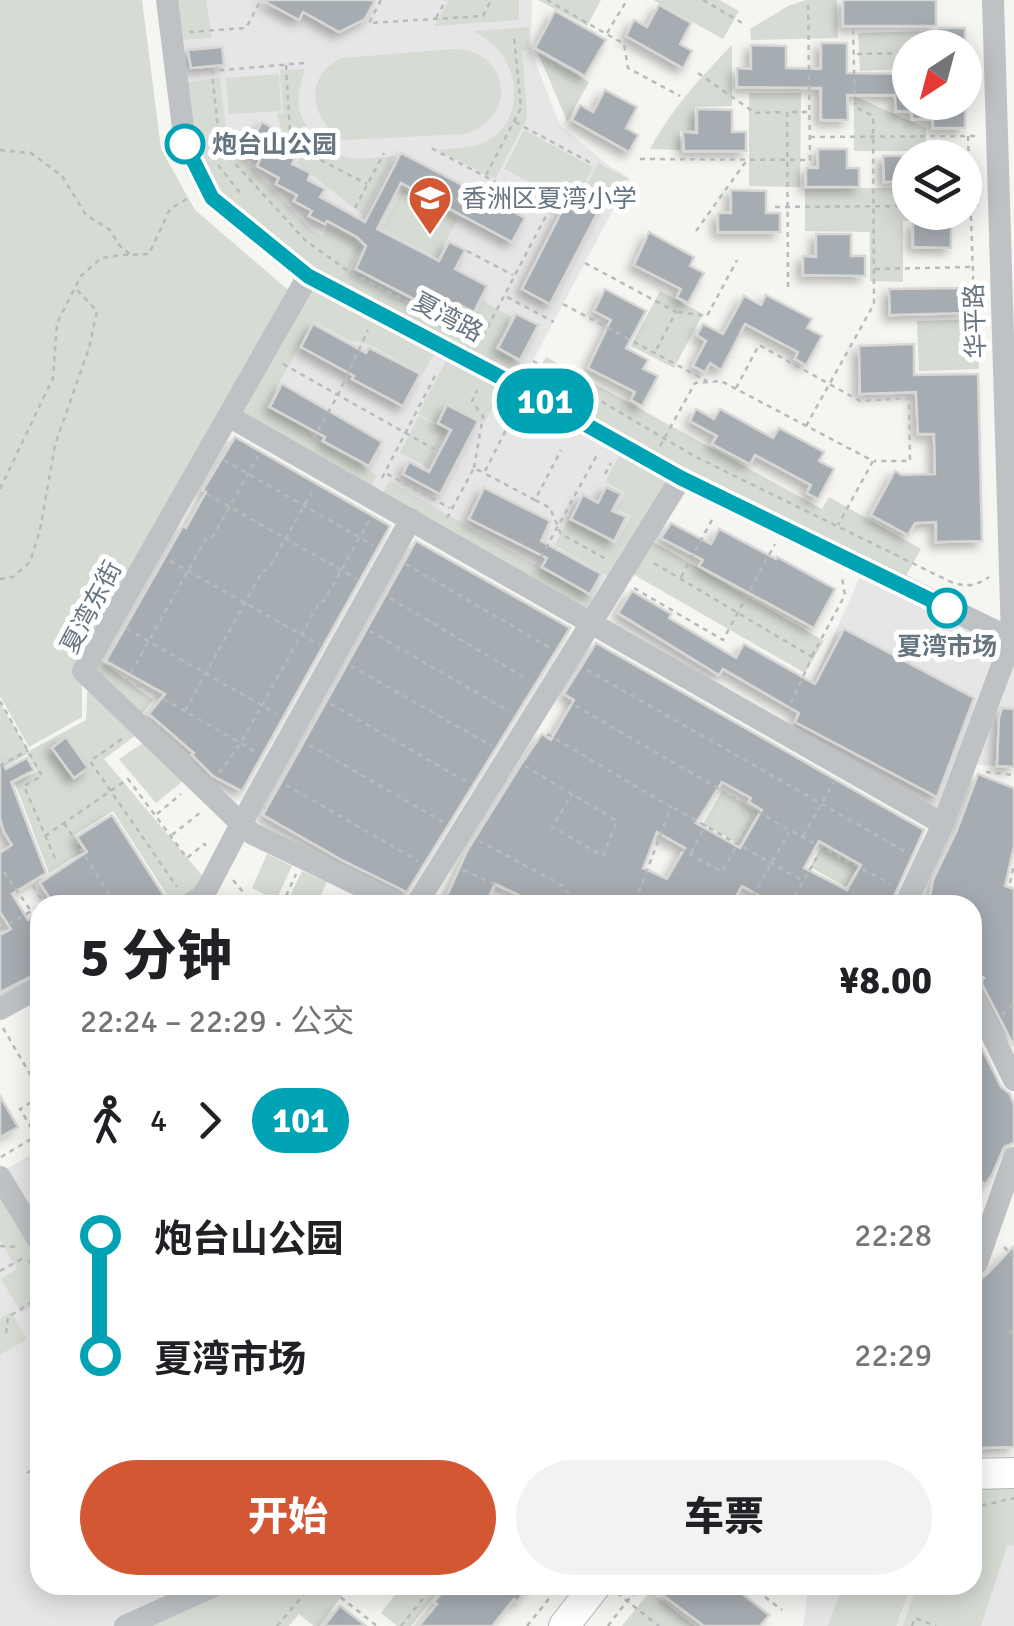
<!DOCTYPE html>
<html lang="zh">
<meta charset="utf-8">
<style>
body{margin:0;font-family:Signika,"Noto Sans SC",sans-serif;background:#f2f2f2;color:#202124;height:100vh;display:flex;flex-direction:column;font-size:38px;white-space:nowrap}
*{box-sizing:border-box;margin:0}
p{font-size:32px;color:#757577}
.icon{flex:none;width:55px;height:55px;fill:none;stroke:currentColor;stroke-width:2;stroke-linecap:round;stroke-linejoin:round}
.map{position:relative;flex:1;overflow:hidden}
.side{position:absolute;left:30px;top:895px;width:952px;height:700px;display:flex;flex-direction:column;background:#fff;border-radius:30px;box-shadow:0 5px 25px #0003}
.side>*{flex:none}
.badge{padding:0 20px;border-radius:32px;font-size:35px;line-height:65px}
.needle{width:65px;rotate:216deg}
.controls{position:absolute;left:892px;top:30px;display:grid;gap:20px}
.controls a{display:grid;place-items:center;width:90px;height:90px;border-radius:50%;background:#fff;box-shadow:0 5px 25px #0003;font-size:50px}
.map>.badge{position:absolute;translate:-50% -50%;box-shadow:0 0 0 5px #fff}
.legs{display:flex;align-items:center;gap:15px;height:110px;padding:0 50px;font-size:32px}
.legs p{margin-inline-start:auto}
.overview{display:flex;align-items:center;justify-content:space-between;height:170px;padding:0 50px}
h1{font-size:55px;font-weight:800;line-height:75px}
.cta{display:flex;gap:20px;margin-top:auto;padding:20px 50px}
.cta a{flex:1;height:115px;border-radius:60px;background:#d45733;color:#fff;font-size:40px;font-weight:800;line-height:115px;text-align:center}
.cta a+a{background:#f2f2f2;color:#202124}
ul{padding:0 50px;list-style:none}
li{display:flex;align-items:center;gap:35px;height:120px;font-size:38px}
li i{display:grid;place-items:center;width:15px;height:100%;margin:0 12px;background:currentColor}
li i::after{content:'';width:25px;height:25px;margin:-12px;border:8px solid;border-radius:50%;background:#fff}
li p{margin-inline-start:auto}
li:first-child i{background:linear-gradient(#0000 50%,currentColor 0)}
li:last-child i{background:linear-gradient(currentColor 50%,#0000 0)}
.map>svg:first-child{display:block}
.built{fill:#e5e6e5}
.green{fill:#d6dbd3}
.building{fill:#a6adb2;stroke:#d6d6d4;stroke-width:2.5;fill-rule:evenodd;filter:url(#shadow)}
.lines{fill:none;stroke-linecap:round;stroke-linejoin:round}
.major-casing{stroke:#b2b6b9;stroke-width:32}
.path{stroke:#b8bbbd;stroke-width:2.5;stroke-dasharray:5 5;stroke-linecap:butt}
.minor{stroke:#bec2c5;stroke-width:22}
.major{stroke:#fff;stroke-width:30}
.line-1-casing{stroke:#fff;stroke-width:22}
.line-1{stroke:#00a3b4;stroke-width:15}
.stop-1-dot{fill:#fff;stroke:#00a3b4;stroke-width:5}
.labels{text-anchor:middle;dominant-baseline:central;stroke-width:10;stroke-linejoin:round;paint-order:stroke}
.stop-label{font-size:25px;font-weight:bold;fill:#667580;stroke:#fff;text-anchor:start}
.poi-label{font-size:25px;fill:#667580;stroke:#fff;text-anchor:start}
.street-label{font-size:25px;fill:#667580;stroke:#fff}
</style>
<div class="map">
<svg width="1014" height="1626" viewBox="0 0 1014 1626">
<defs>
<filter id="shadow"><feDropShadow dx="-5.5" dy="5.5" stdDeviation="5" flood-color="#0004"/></filter>
</defs>
<rect width="100%" height="100%" fill="#f5f5f2"/>
<!-- built -->
<g class="built">
<path d="M168 0H532L531 51 560 125 609 166 630 178 519 387 680 479 591 621 232 416 309 277 213 197Z"/>
<path d="M864 568 1011 640 942 822 789 735Z"/>
<path d="M1014 640V767L966 764Z"/>
<path d="M40 1149V1585H214L123 1626H0V1173Z"/>
<path d="M1014 1475V1626H803L809 1585H972Z"/>
</g>
<!-- green -->
<g class="green">
<path d="M0 0H142L161 149 195 210 294 295 82 669V717L29 747 0 696Z"/>
<path d="M169 0H206L212 38 177 40Z"/>
<path d="M449 0H519V20L434 26Z"/>
<path d="M538 0H601L587 26Z"/>
<path d="M653 0H719L739 11 723 39Z"/>
<path d="M806 0H837L838 38 751 40 750 29 788 6Z"/>
<path d="M529 27V50L522 51 527 118 495 179 437 150C451 148 469 149 483 143 518 128 522 85 503 56 496 45 485 38 474 31Z"/>
<path d="M930 31V47L910 48V69L860 71 858 33Z"/>
<path d="M732 45V106L695 107 694 130 680 131V150L650 149C671 109 701 77 732 45Z"/>
<path d="M454 49C510 49 519 120 464 134L344 140C310 120 302 77 342 58Z"/>
<path d="M538 53 589 82 567 122V121Z"/>
<path d="M305 69C297 95 294 108 310 132L299 154 284 139 277 114 283 113 280 70Z"/>
<path d="M279 74 281 111 229 114 226 78Z"/>
<path d="M220 78 226 129 236 151 311 230 322 236 328 226 355 240 361 247 350 269 454 323 461 308 475 316 483 301 511 317 494 349 526 367 521 378 311 273 211 186 190 143 185 83Z"/>
<path d="M749 93H801L800 187 749 186Z"/>
<path d="M854 96 926 128V151H854Z"/>
<path d="M524 130 593 167 573 205 504 169Z"/>
<path d="M312 135C345 164 351 160 394 156L363 215 297 163Z"/>
<path d="M598 163 627 178 614 203 585 188Z"/>
<path d="M805 188H910V212L961 213V221H903V282L870 281V232L805 231Z"/>
<path d="M403 189 458 218 437 258 382 229Z"/>
<path d="M312 284 438 347 423 374 371 345 349 340 313 321 266 407 307 430 317 441 377 475 369 491 236 416Z"/>
<path d="M660 291 703 314 674 368 631 346Z"/>
<path d="M977 319 979 369 919 371 917 321Z"/>
<path d="M449 355 505 385 484 423 447 404 436 423 418 414Z"/>
<path d="M546 357 822 509 829 497 921 549 903 581 683 471 531 383Z"/>
<path d="M419 416 446 430 427 467 400 453Z"/>
<path d="M623 449 673 478 610 577 555 545 568 521 616 545 631 516 617 509 625 492 605 482Z"/>
<path d="M389 481 599 602 591 617 381 496Z"/>
<path d="M650 540 824 641 805 673 631 573Z"/>
<path d="M98 659 153 700 138 719 90 669Z"/>
<path d="M88 679 140 732 104 759 205 879 194 893 173 904 113 811 74 835 83 851 49 873 15 783 37 771 27 754 0 769V703L29 751 86 720Z"/>
<path d="M143 743 183 781 156 803 119 759Z"/>
<path d="M722 791 758 812 740 845 703 824Z"/>
<path d="M822 846 858 866 846 887 810 867Z"/>
<path d="M267 854 292 866 276 900 252 888Z"/>
<path d="M302 871 327 882 316 905H286Z"/>
<path d="M0 1187 40 1254V1301L21 1312 1 1279 17 1269 0 1240Z"/>
<path d="M11 1312 27 1339 0 1355V1319Z"/>
<path d="M973 1481H1014V1545L1007 1546 981 1626H903L917 1585H972Z"/>
<path d="M231 1585H350L319 1626H314L299 1614 289 1626H142Z"/>
<path d="M403 1585H443L411 1626H397L381 1613Z"/>
<path d="M843 1585H911L896 1626H828Z"/>
<path d="M650 1591 694 1626H622Z"/>
</g>
<!-- building -->
<g class="building">
<path d="M262 0H375L365 19 339 32 303 12 299 20Z"/>
<rect x="843" y="0" width="93" height="26"/>
<path d="M659 5 691 23 680 44 692 51 683 68 626 36 634 20 647 27Z"/>
<path d="M555 11 606 40 585 76 535 48Z"/>
<rect x="938" y="28" width="27" height="20"/>
<path d="M821 43H847V73L905 74V89H910V112L896 111 895 95H847L848 120H821V88L737 87V68L751 69V45L786 46V68L821 69Z"/>
<path d="M222 47 224 65 191 68 188 50Z"/>
<path d="M605 90 637 107 626 128 638 135 629 152 572 120 580 105 593 112Z"/>
<path d="M912 102H965V128H933V119H912Z"/>
<path d="M697 109 732 110V132H746V151H684L683 132 697 133Z"/>
<path d="M262 122 279 132 272 145 295 158 292 164 310 173 308 180 325 189 320 197 365 222 401 153 525 218 512 242 401 183 377 229 439 261 449 242 465 250 455 269 487 286 474 312 460 305 453 319 356 269 366 246 357 237 327 221 325 224 309 216 312 211 294 201 297 195 276 184 279 178 257 166 260 160 245 152Z"/>
<path d="M818 149H847V168H859V187H806V168H818Z"/>
<path d="M883 156H910V181L884 182Z"/>
<path d="M731 190 766 191V213H780V232H718V213H731Z"/>
<path d="M589 192 604 200 550 304 522 289 565 205 579 213Z"/>
<path d="M913 223 951 224V248L913 247Z"/>
<path d="M649 232 694 257 690 266 704 273 688 303 677 297 681 289 634 265Z"/>
<path d="M816 234H851V256H865V276L803 275V256L816 257Z"/>
<path d="M966 288 967 313 890 315 889 289Z"/>
<path d="M605 289 646 311 626 348 648 360 643 369 658 376 642 406 631 400 635 392 588 368 611 320 594 311Z"/>
<path d="M766 295 812 319 807 328 822 336 806 365 795 359 798 352 745 324 721 370 710 363 705 372 693 366 706 341 697 335 703 324 723 334 744 296 761 305Z"/>
<path d="M516 314 538 325 520 360 498 348Z"/>
<path d="M313 324 366 353 369 348 420 374 403 406 352 379 354 376 301 347Z"/>
<path d="M914 344V375L978 374 982 541 936 542V522L915 523 908 535 871 515 895 471 902 475 935 474 934 434H918L916 392 860 394 859 346Z"/>
<path d="M282 384 382 442 369 466 323 441 325 437 270 407Z"/>
<path d="M447 405 478 421 440 494 403 474 409 462 429 472 451 430 438 423Z"/>
<path d="M696 409 714 419 720 409 773 438 779 428 824 452 819 461 834 469 818 499 807 493 811 485 755 455 750 464 712 444 717 436 690 421Z"/>
<path d="M235 437 390 526 242 791 213 776 192 755 194 753 149 714 165 694 106 661 183 526 186 528 206 492 203 490Z"/>
<path d="M606 487 621 494 612 511 626 517 614 541 571 519 583 495 598 503Z"/>
<path d="M484 488 550 521 541 541 601 574 590 594 542 567 547 558 469 519Z"/>
<path d="M671 523 711 544 719 529 776 559 777 557 835 589 814 628 699 566 703 560 661 538Z"/>
<path d="M416 541 570 628 407 892 342 860 263 815Z"/>
<path d="M632 591 671 614 669 618 736 658 744 644 815 684 844 629 974 698 937 797 795 722 799 713 723 669 719 675 618 613Z"/>
<path d="M596 643 924 830 890 905H776L742 886 731 905H720L709 899 706 905H540L495 884 485 905H443L467 851 520 766 542 734 551 740 574 700 564 694ZM722 782 751 798 749 802 762 810 740 848 696 823ZM657 832 685 848 667 879 643 868ZM819 841 861 865 847 890 804 868Z"/>
<path d="M1002 708 1014 709V767L997 766 999 718Z"/>
<path d="M66 737 88 768 74 778 52 748Z"/>
<path d="M0 756 6 769 27 758 34 770 11 782 46 873 12 894 28 920 40 913V972L0 992V935L11 929 0 912V853L12 845 4 832 0 819Z"/>
<path d="M978 774 1014 788V846L1005 886 1014 889V1046L981 982 984 978 972 969V905H934L930 896 933 880 957 830Z"/>
<path d="M112 815 170 905H54L40 883 87 852 77 837Z"/>
<path d="M972 1029 1001 1087 1010 1094 1014 1105V1143L1004 1147 992 1175 985 1184 972 1175Z"/>
<path d="M0 1096 18 1127 0 1137Z"/>
<path d="M1014 1246V1447L979 1448 978 1431 972 1436V1294L980 1286 976 1282 986 1275Z"/>
<path d="M448 1585H530L517 1602 514 1599 492 1626H419L437 1604 434 1602Z"/>
<path d="M673 1585H731L769 1615 760 1626H704L664 1596Z"/>
<path d="M340 1606 366 1626H324Z"/>
</g>
<g class="lines">
<defs>
<g id="major">
<path d="M972 1474 1014 1473"/>
<path d="M564 1626 596 1585"/>
</g>
</defs>
<!-- major casing -->
<use href="#major" class="major-casing"/>
<!-- path -->
<g class="path">
<path d="M381 0 369 23 483 16 491 0"/>
<path d="M547 0 624 44 628 68 680 96"/>
<path d="M703 0 744 24"/>
<path d="M436 18 446 0"/>
<path d="M189 32 246 28 261 0"/>
<path d="M607 33 627 0"/>
<path d="M857 54 910 53"/>
<path d="M304 63 212 71 218 130 232 160 305 240 348 271 481 340 549 210 431 148"/>
<path d="M286 65 290 134 305 152 367 184"/>
<path d="M698 73 755 113 785 112"/>
<path d="M515 122 593 164"/>
<path d="M968 136 975 327"/>
<path d="M810 137 976 136"/>
<path d="M0 150 31 153 62 176 86 215 110 230 120 246 130 254"/>
<path d="M640 159 810 160 808 0"/>
<path d="M218 165 241 194"/>
<path d="M486 175 521 108 514 36"/>
<path d="M965 206 978 205"/>
<path d="M775 207 910 206"/>
<path d="M355 208 384 153"/>
<path d="M696 231 747 160"/>
<path d="M467 251 513 275"/>
<path d="M585 263 676 312 655 352"/>
<path d="M875 269 972 267"/>
<path d="M788 287 787 112H809"/>
<path d="M507 297 554 322"/>
<path d="M563 304 707 381"/>
<path d="M678 312 707 316 737 260"/>
<path d="M533 361 694 456 951 582C966 587 974 587 989 577"/>
<path d="M283 364 434 449"/>
<path d="M736 388 759 345 860 401 909 398 910 461H874"/>
<path d="M510 422 484 473 535 500 561 450"/>
<path d="M806 426 874 304 873 116 855 107 853 29"/>
<path d="M313 439 338 395 368 330"/>
<path d="M660 446 695 383 721 381 873 461 838 525"/>
<path d="M224 460 373 545"/>
<path d="M474 468 483 416 472 401 477 390"/>
<path d="M387 474 450 508"/>
<path d="M605 474 611 463"/>
<path d="M382 478 436 374"/>
<path d="M0 489 53 378 57 323 81 276 101 258 122 255 149 254 170 209 188 198"/>
<path d="M207 494 357 579"/>
<path d="M535 500 550 508 561 534 606 559"/>
<path d="M447 518 474 468 482 472"/>
<path d="M170 561 320 645"/>
<path d="M654 563 812 657 788 710"/>
<path d="M406 564 550 648"/>
<path d="M536 566 597 455"/>
<path d="M681 577 713 518"/>
<path d="M0 579 13 577 30 562 40 530 55 445 89 348 97 311 76 289"/>
<path d="M634 588 723 640 775 544"/>
<path d="M390 598 529 680"/>
<path d="M127 629 277 714"/>
<path d="M370 631 510 712"/>
<path d="M812 656 845 595 842 578"/>
<path d="M351 666 492 746"/>
<path d="M587 670 906 852"/>
<path d="M126 682 205 540 212 538 258 456"/>
<path d="M127 682 143 687 256 752"/>
<path d="M0 701 42 776 24 786 57 863"/>
<path d="M567 701 802 837 891 884"/>
<path d="M331 704 467 782"/>
<path d="M185 711 262 572 269 568 314 488"/>
<path d="M547 734 671 807 634 905"/>
<path d="M122 739 90 761 177 887"/>
<path d="M309 745 445 823"/>
<path d="M0 766 28 750"/>
<path d="M525 766 617 821 603 856 552 827 572 794"/>
<path d="M986 772 1014 775"/>
<path d="M219 773 241 743 319 603 324 601 370 519"/>
<path d="M286 785 418 861"/>
<path d="M674 808 803 881"/>
<path d="M157 814 181 794"/>
<path d="M64 823 116 905"/>
<path d="M172 835 201 812"/>
<path d="M45 836 128 779 187 858 204 844 206 846"/>
<path d="M803 836 834 782"/>
<path d="M663 839 722 872 755 812"/>
<path d="M479 841 560 884 566 891 598 905"/>
<path d="M691 853 706 825"/>
<path d="M463 870 496 885 499 889 493 905"/>
<path d="M4 872 31 911"/>
<path d="M233 880 254 905"/>
<path d="M1010 883 1014 863"/>
<path d="M33 886 45 905"/>
<path d="M282 905 296 874"/>
<path d="M748 905 789 832"/>
<path d="M790 905 821 850"/>
<path d="M0 929 40 906"/>
<path d="M1002 1015 1014 1003"/>
<path d="M3 1028 40 1091"/>
<path d="M1 1157 36 1136 20 1109 40 1097"/>
<path d="M0 1246 19 1247"/>
<path d="M1004 1247 1014 1257"/>
<path d="M29 1260 40 1278"/>
<path d="M0 1271 25 1257"/>
<path d="M1009 1330 1014 1335"/>
<path d="M6 1333 8 1317 40 1297"/>
<path d="M972 1421 975 1424"/>
<path d="M27 1473 40 1465"/>
<path d="M972 1508 1014 1498"/>
<path d="M39 1583 40 1582"/>
<path d="M325 1585 377 1626"/>
<path d="M749 1585 782 1610"/>
<path d="M233 1593 250 1585"/>
<path d="M617 1593 659 1626"/>
<path d="M277 1626 312 1585"/>
<path d="M401 1626 434 1585"/>
<path d="M527 1626 560 1585"/>
<path d="M608 1626 627 1601 644 1585"/>
<path d="M912 1626 915 1618 936 1626"/>
</g>
<!-- minor -->
<g class="minor">
<path d="M167 0 185 144 212 198 308 276 519 387 681 478 1014 640"/>
<path d="M308 276 83 671 251 833 400 905"/>
<path d="M230 417 943 824"/>
<path d="M189 905 201 897 207 889 241 824 411 519"/>
<path d="M416 905 681 478"/>
<path d="M905 905 943 824 1012 639 993 0"/>
<path d="M972 994 1014 1080"/>
<path d="M0 1009 40 987"/>
<path d="M0 1177 40 1243"/>
<path d="M972 1267 977 1263 1014 1158"/>
<path d="M125 1626 216 1585"/>
</g>
<!-- major -->
<use href="#major" class="major"/>
</g>
<g class="lines">
<defs>
<path id="line-1" d="M185 144 212 198 308 276 519 387 681 478 947 608"/>
</defs>
<!-- line-1 casing -->
<use href="#line-1" class="line-1-casing"/>
<!-- line-1 -->
<use href="#line-1" class="line-1"/>
</g>
<!-- icons -->
<defs>
<symbol id="school-pin" viewBox="-11 -11 22 30"><path d="M0 17L-7.5 6A9.5 9.5 0 1 1 7.5 6Z" fill="#d45733" stroke="#fff"/><path d="M0-5L7-2L0 1L-7-2ZM-4 1L0 2.5L4 1V4Q0 6-4 4Z" fill="#fff"/></symbol>
</defs>
<g fill-rule="evenodd">
<use href="#school-pin" x="405" y="173" width="50" height="68"/>
</g>
<!-- markers -->
<g class="stop-1-dot">
<circle cx="185" cy="144" r="18"/>
<circle cx="947" cy="608" r="18"/>
</g>
<g class="labels">
<!-- stop labels -->
<g class="stop-label">
<text x="212" y="144">炮台山公园</text>
<text x="947" y="646" text-anchor="middle">夏湾市场</text>
</g>
<!-- poi labels -->
<g class="poi-label">
<text x="462" y="198">香洲区夏湾小学</text>
</g>
<!-- street labels -->
<g class="street-label">
<text transform="translate(448 317) rotate(28)">夏湾路</text>
<text transform="translate(975 321) rotate(-92)">华平路</text>
<text transform="translate(91 607) rotate(-62)">夏湾东街</text>
</g>
</g>
</svg>
<div class="controls">
<a><svg class="needle" viewBox="-14 -14 28 28"><path d="M0-13l5 13h-10z" fill="#e53935"/><path d="M0 13l5-13h-10z" fill="#757577"/></svg></a>
<a><svg class="icon" aria-label="layers" viewBox="0 0 24 24"><path d="M12 4l9 5-9 5-9-5zM3 14l9 5 9-5"/></svg></a>
</div>
<b class="badge" style="left:545px;top:401px;background:#00a3b4;color:#fff">101</b>
<section class="side">
<div class="overview"><div><h1>5 分钟</h1><p>22:24 – 22:29 · 公交</p></div><b>¥8.00</b></div>
<div class="legs"><svg class="icon" aria-label="walk" viewBox="0 0 24 24"><circle cx="13" cy="4" r="2"/><path d="M13 8l-2 6 4 7M11 14l-3 7M7 12l3-4h3l4 4"/></svg>4<svg class="icon" aria-label="forward" viewBox="0 0 24 24"><path d="M9 5l7 7-7 7"/></svg><b class="badge" style="background:#00a3b4;color:#fff">101</b></div>
<ul>
<li><i style="color:#00a3b4"></i><b>炮台山公园</b><p>22:28</p></li>
<li><i style="color:#00a3b4"></i><b>夏湾市场</b><p>22:29</p></li>
</ul>
<div class="cta"><a>开始</a><a>车票</a></div>
</section>
</div>
